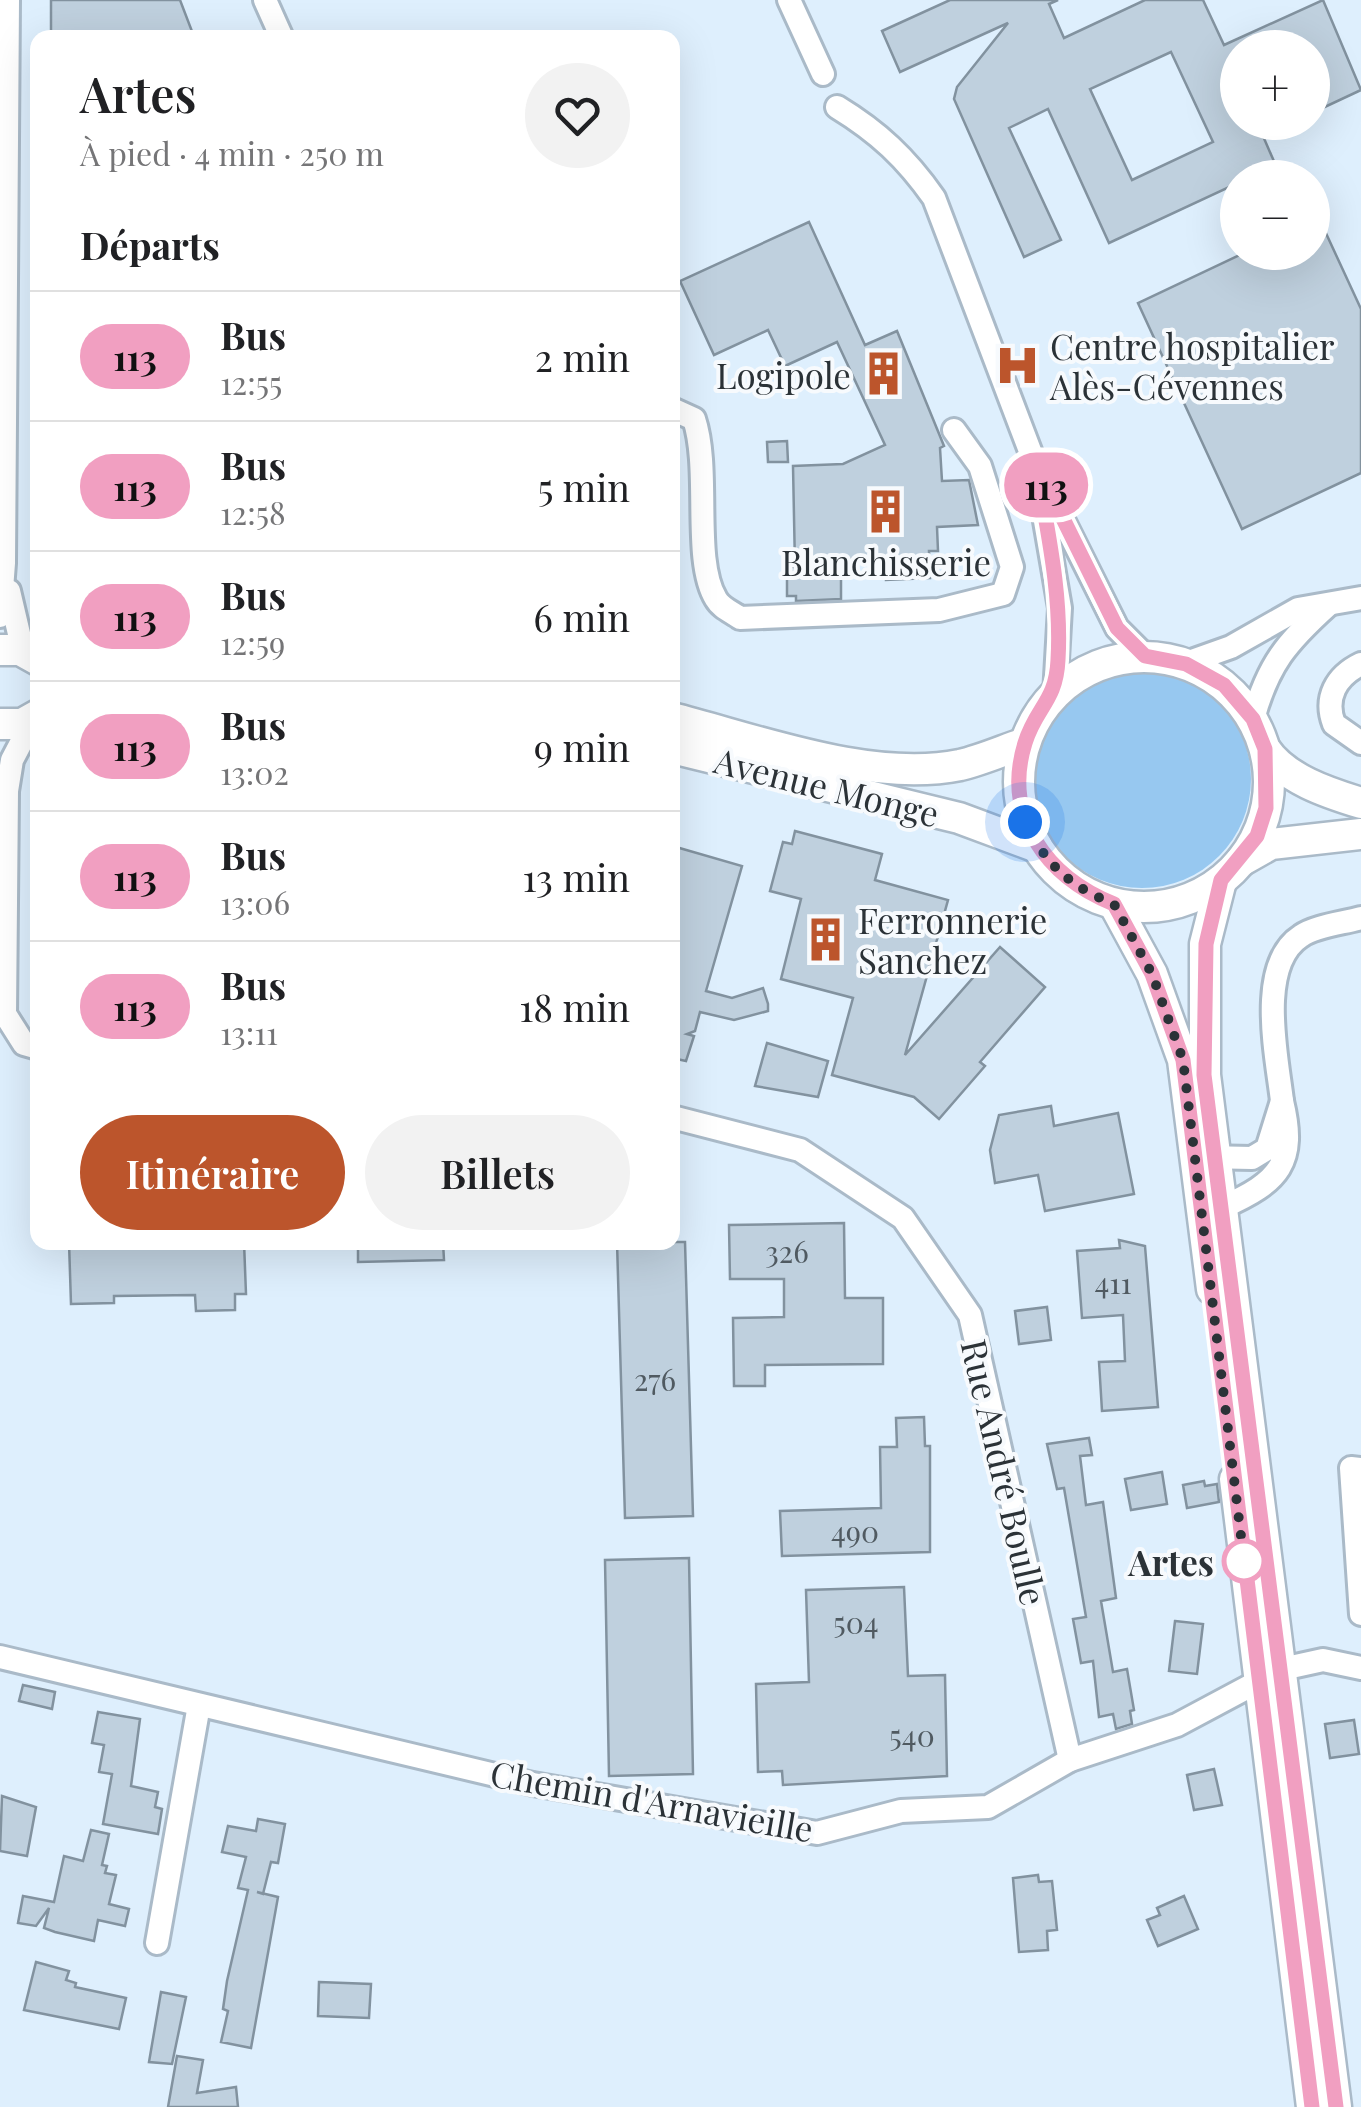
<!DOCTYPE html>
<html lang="fr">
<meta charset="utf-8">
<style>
body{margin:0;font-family:"Playfair Display",serif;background:#f2f2f2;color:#202124;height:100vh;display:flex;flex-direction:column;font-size:38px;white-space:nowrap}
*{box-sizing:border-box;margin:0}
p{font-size:32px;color:#757577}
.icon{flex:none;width:55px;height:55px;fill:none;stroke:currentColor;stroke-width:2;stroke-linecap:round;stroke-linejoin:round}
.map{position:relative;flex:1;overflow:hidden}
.sheet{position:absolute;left:30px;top:30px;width:650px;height:1220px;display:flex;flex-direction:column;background:#fff;border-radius:20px;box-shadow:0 10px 40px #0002}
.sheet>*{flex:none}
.badge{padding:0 20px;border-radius:32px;font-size:35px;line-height:65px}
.fabs{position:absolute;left:1220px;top:30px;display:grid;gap:20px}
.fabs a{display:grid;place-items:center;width:110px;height:110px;border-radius:50%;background:#fff;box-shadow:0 10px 40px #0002;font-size:50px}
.you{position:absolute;width:50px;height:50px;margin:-25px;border:8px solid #fff;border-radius:50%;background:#1a73e8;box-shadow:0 0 0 15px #1a73e833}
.map>.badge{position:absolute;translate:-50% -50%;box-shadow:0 0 0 5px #fff}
h2{padding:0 50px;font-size:38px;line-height:90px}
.round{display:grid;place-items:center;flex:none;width:105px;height:105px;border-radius:52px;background:#f2f2f2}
.head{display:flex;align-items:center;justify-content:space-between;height:170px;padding:0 50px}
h1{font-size:48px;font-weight:600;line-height:75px}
.cta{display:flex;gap:20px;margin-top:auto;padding:20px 50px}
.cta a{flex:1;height:115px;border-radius:60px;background:#bc552c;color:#fff;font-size:40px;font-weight:600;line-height:115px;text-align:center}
.cta a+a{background:#f2f2f2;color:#202124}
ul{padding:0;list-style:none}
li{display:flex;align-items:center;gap:30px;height:130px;padding:0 50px;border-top:2px solid #e0e0e0}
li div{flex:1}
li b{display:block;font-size:38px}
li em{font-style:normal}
li .badge{min-width:110px;font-weight:700;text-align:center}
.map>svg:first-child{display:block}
.green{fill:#97c8f0}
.building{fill:#bfd0de;stroke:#82929f;stroke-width:2.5;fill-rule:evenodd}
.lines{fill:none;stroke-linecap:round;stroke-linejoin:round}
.minor-casing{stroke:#aabac8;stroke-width:28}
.major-casing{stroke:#aabac8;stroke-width:35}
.minor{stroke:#fff;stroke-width:22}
.major{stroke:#fff;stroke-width:30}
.line-casing{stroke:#fff;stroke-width:22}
.line{stroke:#f19fc1;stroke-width:15}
.walk{stroke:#2b3237;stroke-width:10;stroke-dasharray:0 18}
.stop-dot{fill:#fff;stroke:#f19fc1;stroke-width:5}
.labels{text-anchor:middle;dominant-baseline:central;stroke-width:8;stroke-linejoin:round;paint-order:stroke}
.number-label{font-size:30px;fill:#505a61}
.poi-label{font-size:35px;fill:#2b3237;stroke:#f7fafd;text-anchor:start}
.street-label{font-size:35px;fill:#2b3237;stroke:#f7fafd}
.stop-label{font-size:35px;font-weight:bold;fill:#2b3237;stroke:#f7fafd;text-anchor:end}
</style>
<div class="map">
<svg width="1361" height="2107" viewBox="0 0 1361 2107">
<rect width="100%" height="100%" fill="#deeffd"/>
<!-- green -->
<circle class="green" cx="1142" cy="779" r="109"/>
<!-- building -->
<g class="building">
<path d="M51 0H180L193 34 51 35Z"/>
<path d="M950 0H1058L1049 4 1064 38 1145 0H1203L1224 45 1323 0 1361 90 1312 113V48H1238V122H1292L1263 136 1276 166 1250 178H1238V183L1109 243 1048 109 1009 128 1061 240 1024 257 954 99 957 87 1008 23 900 72 882 31ZM1171 52 1213 142 1132 180 1090 89Z"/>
<path d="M1312 203 1361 309V473L1242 529 1138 303 1246 252H1312Z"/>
<path d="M809 222 865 345 897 331 944 446 940 448 942 481 969 480 978 525 937 527 938 551H929L930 578 886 580V559H841V599L796 601V596H787V567H795L793 466 843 464 885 445 837 342 785 366 768 330 714 355 680 281Z"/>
<path d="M787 441 788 462H768L767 442Z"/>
<path d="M795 831 882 854 875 880 948 900 905 1055 1000 947 1045 987 980 1062 985 1066 939 1119 914 1097 832 1075 853 998 781 979 801 899 770 891 783 842 792 844Z"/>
<path d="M676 847 742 866 706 991 732 998 763 988 768 1004V1011L734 1020 700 1012 695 1031 687 1034 694 1036 686 1061 672 1058Z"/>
<path d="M767 1043 828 1061 818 1097 755 1086Z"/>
<path d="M1051 1106 1054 1126 1118 1113 1134 1194 1045 1211 1038 1175 995 1183 990 1150 999 1115Z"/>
<path d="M844 1223 845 1298H883V1364L765 1365V1386H734L733 1318 784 1317V1279H730L729 1225Z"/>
<path d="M1119 1240 1145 1246 1158 1407 1102 1411 1099 1362 1125 1361 1123 1315 1082 1318 1077 1251 1120 1248Z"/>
<path d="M69 1242H244L246 1294H235V1310L196 1311 195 1295 114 1296V1303L71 1304Z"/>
<path d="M358 1242H443L444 1260 358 1262Z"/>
<path d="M617 1242H685L693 1516 625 1518Z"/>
<path d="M1047 1307 1051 1340 1019 1344 1015 1311Z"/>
<path d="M924 1417 925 1446H930V1552L782 1556 780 1511 881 1508 880 1447H897L896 1418Z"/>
<path d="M1089 1438 1092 1455 1080 1456 1086 1505 1103 1502 1116 1598 1101 1601 1113 1672 1127 1669 1134 1710 1130 1711 1132 1724 1116 1729 1113 1714 1099 1717 1093 1661 1081 1663 1073 1619 1086 1617 1064 1488 1057 1489 1047 1444Z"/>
<path d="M1162 1472 1167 1504 1131 1510 1125 1479Z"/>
<path d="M1204 1481 1205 1486 1217 1484 1219 1502 1187 1508 1183 1485Z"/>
<path d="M689 1558 693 1774 609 1776 605 1560Z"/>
<path d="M904 1587 908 1676 945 1675 947 1776 783 1785 782 1771 758 1772 756 1684 809 1682 806 1590Z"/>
<path d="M1175 1621 1203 1624 1197 1674 1169 1671Z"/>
<path d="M23 1685 55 1692 52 1709 19 1701Z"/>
<path d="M98 1712 140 1719 131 1786 158 1792 155 1807 162 1809 158 1834 103 1824 112 1774 99 1772 104 1745 92 1743Z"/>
<path d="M1354 1720 1359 1754 1330 1758 1325 1724Z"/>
<path d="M1214 1769 1222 1805 1194 1810 1187 1775Z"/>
<path d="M2 1796 36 1807 27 1856 0 1851Z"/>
<path d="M258 1819 285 1824 278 1863 271 1862 263 1894 257 1892 278 1897 251 2048 221 2042 228 2011 223 2009 227 1981 248 1890 238 1888 246 1857 222 1852 228 1826 256 1831Z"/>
<path d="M91 1830 109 1834 102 1865 107 1866 105 1873 116 1875 109 1904 129 1909 125 1926 98 1920 94 1941 55 1932 44 1928 49 1908 36 1926 18 1923 23 1896 54 1902 64 1856 83 1861Z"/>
<path d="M1038 1875 1039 1882 1052 1881 1057 1930 1047 1931 1048 1950 1019 1952 1013 1878Z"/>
<path d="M1184 1896 1198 1929 1158 1946 1147 1920 1160 1915 1157 1908Z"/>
<path d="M36 1962 69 1971 66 1980 76 1983 75 1987 126 1998 119 2029 24 2010Z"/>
<path d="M319 1982 371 1984 369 2018 318 2016Z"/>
<path d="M161 1992 186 1997 172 2064 149 2062Z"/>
<path d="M177 2056 203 2060 197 2093 236 2087 238 2107H168Z"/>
</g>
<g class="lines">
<defs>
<g id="minor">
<path d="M265 0 282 38"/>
<path d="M789 0 823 74"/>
<path d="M837 107C878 132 906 158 934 198L1035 464 1117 628 1145 656"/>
<path d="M672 409 694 419C711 470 692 560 716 599 721 608 732 612 740 618L939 610 1003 594 1012 567 980 466 954 430"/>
<path d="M1040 492 1060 608 1055 694"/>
<path d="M9 591 20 638 30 654"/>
<path d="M0 616 4 563 8 0"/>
<path d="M1186 663 1231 647 1298 609 1361 598"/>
<path d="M1361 664C1336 676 1324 698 1334 724L1361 743"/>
<path d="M34 718 12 760 7 791 5 1014 24 1044 38 1048"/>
<path d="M1253 719C1268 664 1287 642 1328 605"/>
<path d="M1282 1101C1277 1057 1256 965 1301 936 1315 926 1344 923 1361 918"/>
<path d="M672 1117 800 1150 903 1218 970 1315 1070 1760"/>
<path d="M1204 1157 1252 1158 1267 1149 1282 1101C1297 1163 1279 1182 1223 1207"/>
<path d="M1361 1469 1351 1468 1361 1614"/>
<path d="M0 1657 533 1784 817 1833 901 1811 988 1807 1070 1760 1177 1725 1282 1669 1323 1660 1361 1668"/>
<path d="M157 1943 199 1705"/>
</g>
<g id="major">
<path d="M0 650H20L38 660"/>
<circle cx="1144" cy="782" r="125"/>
<path d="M672 718C758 740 871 783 960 765 982 760 1004 750 1025 743"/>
<path d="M0 724H22L38 715"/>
<path d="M672 748 959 818 1037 847"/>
<path d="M1265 749C1285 779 1328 793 1361 803"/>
<path d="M1241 861 1271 844 1361 834"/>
<path d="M1221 881 1205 944V1075L1336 2107"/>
<path d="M1114 904 1152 974 1183 1060 1212 1289"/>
<path d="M1235 1479 1312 2107"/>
</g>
</defs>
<!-- minor casing -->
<use href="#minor" class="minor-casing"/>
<!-- major casing -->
<use href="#major" class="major-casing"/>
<!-- minor -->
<use href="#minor" class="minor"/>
<!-- major -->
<use href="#major" class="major"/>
</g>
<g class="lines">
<defs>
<path id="line" d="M1312 2107 1183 1060 1152 974 1114 904C1047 877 1002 817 1025 743 1036 707 1056 702 1058 660 1062 594 1047 529 1036 464L1117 628 1145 656 1186 664 1224 685 1253 719 1265 749 1266 808 1257 836 1221 880 1206 944 1204 1075 1336 2107"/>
</defs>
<!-- line casing -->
<use href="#line" class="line-casing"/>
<!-- line -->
<use href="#line" class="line"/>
<!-- walk -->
<path class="walk" d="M1025 822C1046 865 1071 887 1114 904L1152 974 1183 1060 1244 1561"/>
</g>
<!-- icons -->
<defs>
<symbol id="hospital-bare" viewBox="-9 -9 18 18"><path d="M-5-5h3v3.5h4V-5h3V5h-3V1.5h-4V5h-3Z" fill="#bc552c" stroke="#f7fafd" stroke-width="2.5" paint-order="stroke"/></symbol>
<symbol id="building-bare" viewBox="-9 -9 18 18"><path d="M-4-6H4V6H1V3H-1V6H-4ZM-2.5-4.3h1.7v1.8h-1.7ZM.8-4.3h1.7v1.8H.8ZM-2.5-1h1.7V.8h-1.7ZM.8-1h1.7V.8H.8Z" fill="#bc552c" stroke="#f7fafd" stroke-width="2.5" paint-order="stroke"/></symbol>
</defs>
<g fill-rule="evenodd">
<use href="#hospital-bare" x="986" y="334" width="63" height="63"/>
<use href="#building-bare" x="852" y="342" width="63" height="63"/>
<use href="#building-bare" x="854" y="480" width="63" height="63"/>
<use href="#building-bare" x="794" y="908" width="63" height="63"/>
</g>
<!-- markers -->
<circle class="stop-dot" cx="1244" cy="1561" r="20"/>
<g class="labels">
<!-- number labels -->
<g class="number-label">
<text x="787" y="1251">326</text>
<text x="1113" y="1282">411</text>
<text x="655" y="1379">276</text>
<text x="855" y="1531">490</text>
<text x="856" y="1622">504</text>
<text x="912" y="1735">540</text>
</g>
<!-- poi labels -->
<g class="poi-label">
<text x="1050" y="345">Centre hospitalier<tspan x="1050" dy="40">Alès-Cévennes</tspan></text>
<text x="851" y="374" text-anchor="end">Logipole</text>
<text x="886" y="561" text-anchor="middle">Blanchisserie</text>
<text x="858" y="919">Ferronnerie<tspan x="858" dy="40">Sanchez</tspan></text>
</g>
<!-- street labels -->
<g class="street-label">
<text transform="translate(827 786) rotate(14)">Avenue Monge</text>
<text transform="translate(1005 1472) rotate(77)">Rue André Boulle</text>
<text transform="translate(652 1800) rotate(10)">Chemin d'Arnavieille</text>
</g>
<!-- stop labels -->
<g class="stop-label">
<text x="1214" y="1561">Artes</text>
</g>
</g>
</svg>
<div class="fabs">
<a>+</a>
<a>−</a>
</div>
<div class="you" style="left:1025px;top:822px"></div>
<b class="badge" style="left:1046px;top:485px;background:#f19fc1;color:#111">113</b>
<section class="sheet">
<div class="head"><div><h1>Artes</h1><p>À pied · 4 min · 250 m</p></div><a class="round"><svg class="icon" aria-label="heart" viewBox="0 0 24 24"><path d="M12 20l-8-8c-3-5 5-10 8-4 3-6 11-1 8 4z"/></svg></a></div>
<h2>Départs</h2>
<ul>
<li><span class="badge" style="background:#f19fc1;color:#111">113</span><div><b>Bus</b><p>12:55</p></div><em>2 min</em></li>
<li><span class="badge" style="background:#f19fc1;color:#111">113</span><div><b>Bus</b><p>12:58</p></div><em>5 min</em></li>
<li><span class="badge" style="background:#f19fc1;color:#111">113</span><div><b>Bus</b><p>12:59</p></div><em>6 min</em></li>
<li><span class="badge" style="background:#f19fc1;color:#111">113</span><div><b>Bus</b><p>13:02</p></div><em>9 min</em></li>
<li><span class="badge" style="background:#f19fc1;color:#111">113</span><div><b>Bus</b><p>13:06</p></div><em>13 min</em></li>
<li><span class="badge" style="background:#f19fc1;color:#111">113</span><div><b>Bus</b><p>13:11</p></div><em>18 min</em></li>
</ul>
<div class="cta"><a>Itinéraire</a><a>Billets</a></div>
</section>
</div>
